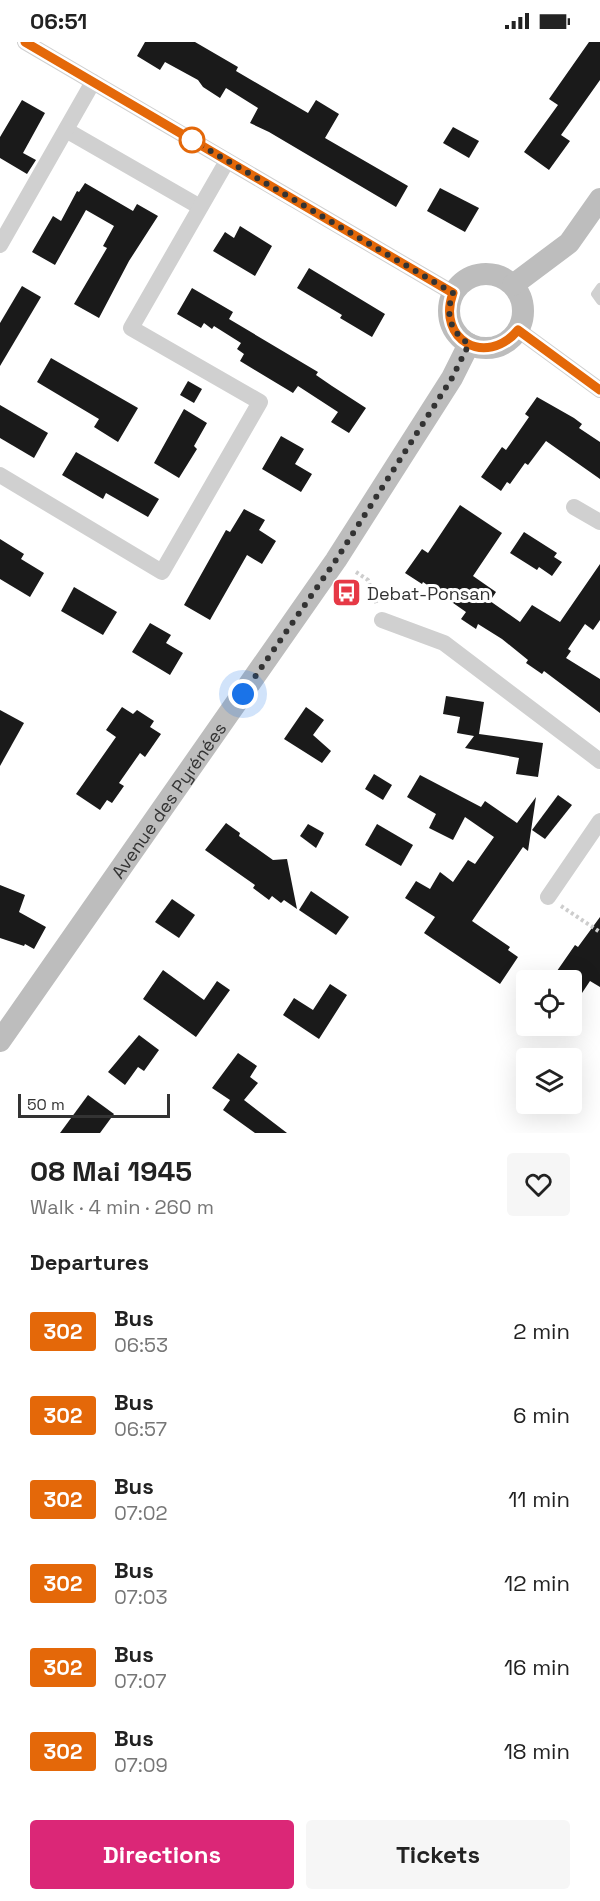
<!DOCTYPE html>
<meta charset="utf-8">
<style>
body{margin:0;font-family:"Space Grotesk",sans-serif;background:#f6f6f6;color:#222;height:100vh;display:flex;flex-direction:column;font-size:22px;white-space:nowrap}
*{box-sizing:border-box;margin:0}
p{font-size:20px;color:#767676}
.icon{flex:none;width:33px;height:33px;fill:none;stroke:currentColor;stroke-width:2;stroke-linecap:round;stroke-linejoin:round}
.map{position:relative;height:1091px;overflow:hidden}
.panel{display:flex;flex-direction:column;background:#fff;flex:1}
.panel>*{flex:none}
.badge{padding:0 12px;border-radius:4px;font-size:21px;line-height:39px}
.fabs{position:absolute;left:516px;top:928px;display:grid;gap:12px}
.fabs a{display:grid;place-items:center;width:66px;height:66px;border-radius:6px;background:#fff;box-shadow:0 6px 24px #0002;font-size:30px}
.scale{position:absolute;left:18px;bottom:15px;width:152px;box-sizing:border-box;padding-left:6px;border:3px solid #333;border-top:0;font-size:16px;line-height:21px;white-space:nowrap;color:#333;-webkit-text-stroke:4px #fff;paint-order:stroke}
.you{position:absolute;width:30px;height:30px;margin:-15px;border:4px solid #fff;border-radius:50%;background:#1a73e8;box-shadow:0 0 0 9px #1a73e833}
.map>.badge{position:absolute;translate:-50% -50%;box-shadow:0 0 0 3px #fff}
h2{padding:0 30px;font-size:22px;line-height:54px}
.round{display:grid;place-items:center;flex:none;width:63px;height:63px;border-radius:6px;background:#f6f6f6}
.summary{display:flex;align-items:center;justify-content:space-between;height:102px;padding:0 30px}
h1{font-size:28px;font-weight:800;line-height:45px}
.action{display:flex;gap:12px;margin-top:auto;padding:12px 30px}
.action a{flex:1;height:69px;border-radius:6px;background:#db2777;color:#fff;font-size:24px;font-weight:800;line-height:69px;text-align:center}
.action a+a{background:#f6f6f6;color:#222}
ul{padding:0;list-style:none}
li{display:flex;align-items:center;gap:18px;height:84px;padding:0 30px}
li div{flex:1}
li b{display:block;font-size:22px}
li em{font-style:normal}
li .badge{min-width:66px;font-weight:700;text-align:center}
.status{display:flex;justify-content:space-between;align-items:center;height:42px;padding:0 30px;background:#fff;direction:ltr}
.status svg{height:16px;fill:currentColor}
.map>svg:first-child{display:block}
.building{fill:#1a1a1a}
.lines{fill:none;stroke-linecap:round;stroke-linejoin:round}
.path{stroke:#cdcdcd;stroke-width:4;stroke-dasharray:3 3;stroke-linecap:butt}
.lane{stroke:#d0d0d0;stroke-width:8}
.street{stroke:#d0d0d0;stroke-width:16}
.secondary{stroke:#bdbdbd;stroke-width:22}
.line-casing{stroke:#fff;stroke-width:14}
.line{stroke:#e46809;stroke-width:9}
.walk{stroke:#333;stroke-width:6;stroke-dasharray:0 10.8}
.stop-dot{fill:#fff;stroke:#e46809;stroke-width:3}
.labels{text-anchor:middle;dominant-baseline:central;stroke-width:6;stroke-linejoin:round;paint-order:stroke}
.poi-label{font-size:18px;fill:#333;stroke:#fff;text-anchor:start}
.street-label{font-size:18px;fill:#333;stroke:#fff}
</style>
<div class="status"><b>06:51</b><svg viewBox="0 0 49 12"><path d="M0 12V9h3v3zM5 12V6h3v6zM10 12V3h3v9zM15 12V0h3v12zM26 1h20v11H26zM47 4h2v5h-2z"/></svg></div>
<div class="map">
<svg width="600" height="1091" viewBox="0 0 600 1091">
<rect width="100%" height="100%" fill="#fff"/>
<!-- building -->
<g class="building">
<path d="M145 0H195L238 25 236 29 308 71 316 58 339 72 325 96 408 144 396 165 269 90 250 81 258 66 226 46 220 56 203 45 198 38 165 20 160 28 137 14Z"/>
<path d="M589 0H600V38L561 93 570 99 549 128 524 110 558 63 549 57Z"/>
<path d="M22 58 45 71 23 111 36 118 27 132 0 116V95Z"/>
<path d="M453 85 479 99 469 116 443 101Z"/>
<path d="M85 141 133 169 137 162 158 174 129 219 99 276 74 262 107 206 103 204 114 184 86 168 55 223 32 210 53 174 61 179 77 149 79 150Z"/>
<path d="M440 146 479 166 465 190 427 169Z"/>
<path d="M240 184 272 204 255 234 213 209 225 190 234 196Z"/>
<path d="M309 226 385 272 372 295 340 276 342 273 297 246Z"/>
<path d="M22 244 41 255 0 324V281Z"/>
<path d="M192 246 233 270 229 277 318 330 316 333 332 344 366 366 349 391 331 380 338 370 298 344 293 351 240 319 244 312 237 307 241 301 214 284 212 287 204 281 201 286 177 272Z"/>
<path d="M51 316 138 366 118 400 94 385 99 377 37 340Z"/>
<path d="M188 339 202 347 194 361 180 353Z"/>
<path d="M537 355 574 376 582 382 579 386 600 400V437L546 399 528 423 525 421 510 442 507 440 501 449 481 435 502 405 506 408 529 375 525 372Z"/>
<path d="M0 363 48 391 34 416 0 396Z"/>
<path d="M184 367 207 381 194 404 197 407 179 436 154 421Z"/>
<path d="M281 394 304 407 295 422 312 432 301 450 262 427Z"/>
<path d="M76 410 159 457 148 475 106 451 103 457 62 433Z"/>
<path d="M460 463 502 491 473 534 496 550 490 559 520 580 532 563 560 580 600 522V578L593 588 585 582 568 607 571 609 566 616 600 637V671L544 629 542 632 526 621 528 618 502 597 478 582 476 587 461 577 466 570 423 540 422 542 405 531 422 507 428 511Z"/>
<path d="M244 467 265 478 259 488 276 499 262 522 247 513 210 578 184 563 226 488 230 490Z"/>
<path d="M524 490 557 511 554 515 562 520 552 534 539 525 537 528 510 511Z"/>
<path d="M0 497 24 512 21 517 44 531 30 555 0 537Z"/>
<path d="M74 545 117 570 103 593 61 569Z"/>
<path d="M150 581 171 593 166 601 183 611 170 633 132 610Z"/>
<path d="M446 654 484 660 479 692 543 701 538 735 516 732 519 716 465 706 474 694 457 691 460 675 443 672Z"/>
<path d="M122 665 133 672 137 668 154 679 150 685 161 692 145 715 140 711 119 741 124 744 112 761 107 758 100 768 76 752 116 695 106 688Z"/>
<path d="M306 665 324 678 313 693 331 709 322 721 284 697Z"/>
<path d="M0 668 24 681 0 724Z"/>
<path d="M374 732 392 743 383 758 365 747Z"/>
<path d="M420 733 481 765 485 759 517 781 536 755 528 809 523 805 472 879 510 905 508 908 518 915 500 942 424 891 435 875 405 856 416 839 430 847 440 830 453 840 468 818 475 822 494 795 465 775 453 798 429 786 436 772 407 755Z"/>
<path d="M558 753 572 763 545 797 532 788Z"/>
<path d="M226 781 240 791 239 794 273 818 287 817 297 867 284 858 281 861 272 854 269 858 253 846 255 843 205 808Z"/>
<path d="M308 782 324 791 316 806 300 794Z"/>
<path d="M377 782 413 803 401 824 365 803Z"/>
<path d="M0 843 25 853 19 870 46 885 34 907 25 902 24 904 0 896Z"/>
<path d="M311 849 349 875 336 893 299 868Z"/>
<path d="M172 857 195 873 179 896 155 880Z"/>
<path d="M600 875V945L590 939 572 966V939H550L575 903 578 905Z"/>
<path d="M163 928 204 958 217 939 230 948 196 995 143 957Z"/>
<path d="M330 942 347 953 319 997 283 973 294 956 313 968Z"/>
<path d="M139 993 159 1008 144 1029 138 1025 125 1043 108 1030Z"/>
<path d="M238 1011 257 1024 250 1035 258 1041 244 1058 287 1091H255L223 1068 230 1058 212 1046Z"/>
<path d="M88 1053 114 1072 100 1091H60Z"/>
</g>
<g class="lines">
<!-- path -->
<g class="path">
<path d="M356 530 368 538 377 563"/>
<path d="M561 864 600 890"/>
</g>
<!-- lane -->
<path class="lane" d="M600 245 595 252 600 259"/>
<!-- street -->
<g class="street">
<path d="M25 0 453 251"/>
<path d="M66 88 200 165"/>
<path d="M0 203 93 40"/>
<path d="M518 288 600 348"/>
<path d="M0 433 162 530 260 360 131 286 227 119"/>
<path d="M574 465 600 480"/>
<path d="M382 578 444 601 600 719"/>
<path d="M548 855 600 779"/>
</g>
<!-- secondary -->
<g class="secondary">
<circle cx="486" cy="269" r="37"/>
<path d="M513 243 569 201 600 157"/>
<path id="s1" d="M0 999 336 518 452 336 469 302"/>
</g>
</g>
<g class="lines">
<defs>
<path id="line" d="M25 0 453 251C436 298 486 326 518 288L600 348"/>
</defs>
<!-- line casing -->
<use href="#line" class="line-casing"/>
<!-- line -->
<use href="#line" class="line"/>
<!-- walk -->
<path class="walk" d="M192 98 453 251C445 273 450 289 469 302L452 336 336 518 243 652"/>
</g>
<!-- icons -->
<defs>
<symbol id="bus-square" viewBox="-11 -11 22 22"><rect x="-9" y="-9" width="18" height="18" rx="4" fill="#e63946" stroke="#fff"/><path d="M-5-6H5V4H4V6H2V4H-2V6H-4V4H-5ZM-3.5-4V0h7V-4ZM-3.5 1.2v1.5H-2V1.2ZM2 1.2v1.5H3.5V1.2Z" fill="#fff"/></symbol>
</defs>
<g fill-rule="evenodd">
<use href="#bus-square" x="330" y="534" width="33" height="33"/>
</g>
<!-- markers -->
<circle class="stop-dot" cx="192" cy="98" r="12"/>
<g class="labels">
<!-- poi labels -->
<g class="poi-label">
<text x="367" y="551">Debat-Ponsan</text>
</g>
<!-- street labels -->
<g class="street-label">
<text stroke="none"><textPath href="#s1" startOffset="294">Avenue des Pyrénées</textPath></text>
</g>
</g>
</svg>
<div class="fabs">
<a><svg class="icon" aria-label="locate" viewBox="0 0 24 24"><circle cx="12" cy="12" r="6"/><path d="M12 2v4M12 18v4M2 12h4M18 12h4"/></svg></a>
<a><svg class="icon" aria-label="layers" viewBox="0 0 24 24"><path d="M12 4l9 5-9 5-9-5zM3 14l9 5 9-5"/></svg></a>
</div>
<div class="scale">50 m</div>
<div class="you" style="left:243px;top:652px"></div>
</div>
<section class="panel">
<div class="summary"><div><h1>08 Mai 1945</h1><p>Walk · 4 min · 260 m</p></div><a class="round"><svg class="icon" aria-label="heart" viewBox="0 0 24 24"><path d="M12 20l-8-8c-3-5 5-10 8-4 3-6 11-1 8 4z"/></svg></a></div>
<h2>Departures</h2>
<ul>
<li><span class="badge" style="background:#e46809;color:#fff">302</span><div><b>Bus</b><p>06:53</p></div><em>2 min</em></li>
<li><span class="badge" style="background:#e46809;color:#fff">302</span><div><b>Bus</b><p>06:57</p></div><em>6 min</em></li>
<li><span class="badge" style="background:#e46809;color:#fff">302</span><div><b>Bus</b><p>07:02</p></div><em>11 min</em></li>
<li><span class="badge" style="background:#e46809;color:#fff">302</span><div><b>Bus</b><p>07:03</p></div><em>12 min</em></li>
<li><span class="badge" style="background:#e46809;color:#fff">302</span><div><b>Bus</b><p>07:07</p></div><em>16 min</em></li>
<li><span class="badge" style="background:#e46809;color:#fff">302</span><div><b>Bus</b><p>07:09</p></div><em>18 min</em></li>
</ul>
<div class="action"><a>Directions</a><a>Tickets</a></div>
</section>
